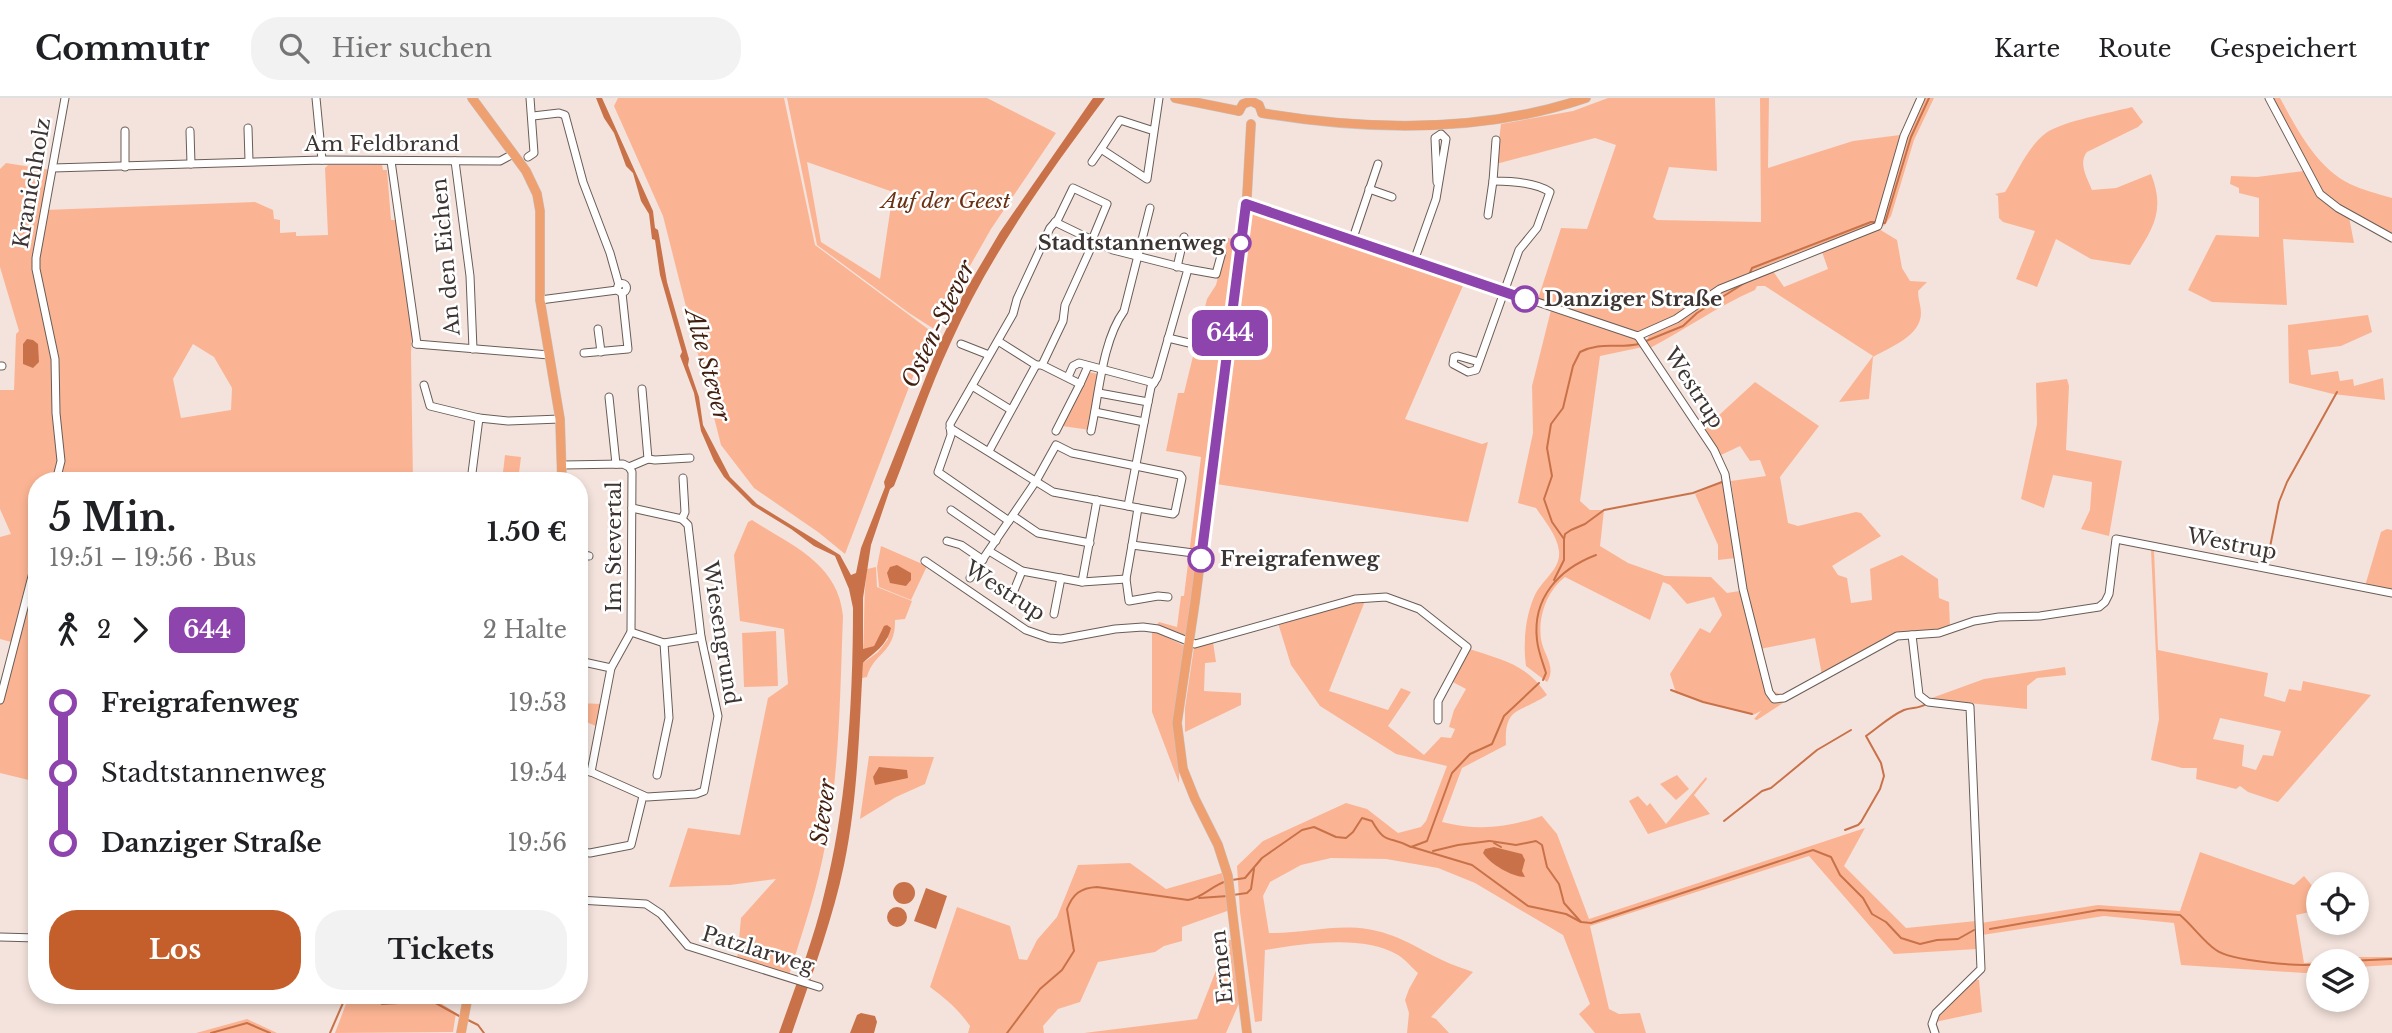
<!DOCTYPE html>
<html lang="de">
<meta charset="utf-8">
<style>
body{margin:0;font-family:"Libre Baskerville",serif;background:#f2f2f2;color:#202124;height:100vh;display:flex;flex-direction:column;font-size:26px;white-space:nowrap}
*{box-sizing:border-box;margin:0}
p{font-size:23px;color:#757577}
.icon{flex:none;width:38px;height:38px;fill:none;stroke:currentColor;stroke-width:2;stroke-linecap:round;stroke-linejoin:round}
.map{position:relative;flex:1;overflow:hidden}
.drawer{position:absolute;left:28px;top:374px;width:560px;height:532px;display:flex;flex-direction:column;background:#fff;border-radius:28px;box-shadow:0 4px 10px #0003}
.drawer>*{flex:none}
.badge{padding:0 14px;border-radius:10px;font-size:24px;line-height:46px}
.buttons{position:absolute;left:2306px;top:774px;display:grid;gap:14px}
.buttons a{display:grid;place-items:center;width:63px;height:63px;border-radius:50%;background:#fff;box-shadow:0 4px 10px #0003;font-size:35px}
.map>.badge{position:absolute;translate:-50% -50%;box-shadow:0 0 0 4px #fff}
.legs{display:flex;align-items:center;gap:10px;height:77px;padding:0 21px;font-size:23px}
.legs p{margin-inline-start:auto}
.head{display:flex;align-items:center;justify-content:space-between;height:119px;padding:0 21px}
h1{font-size:38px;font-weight:700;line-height:52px}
.button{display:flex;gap:14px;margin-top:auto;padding:14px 21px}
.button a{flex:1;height:80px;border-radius:28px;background:#c45f2b;color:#fff;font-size:28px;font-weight:700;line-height:80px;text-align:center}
.button a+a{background:#f2f2f2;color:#202124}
ul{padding:0 21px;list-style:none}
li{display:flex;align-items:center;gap:24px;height:70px;font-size:26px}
li i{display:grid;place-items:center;width:10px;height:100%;margin:0 9px;background:currentColor}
li i::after{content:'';width:18px;height:18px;margin:-9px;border:5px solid;border-radius:50%;background:#fff}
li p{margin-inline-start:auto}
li:first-child i{background:linear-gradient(#0000 50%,currentColor 0)}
li:last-child i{background:linear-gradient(currentColor 50%,#0000 0)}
header{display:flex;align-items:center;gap:42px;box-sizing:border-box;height:98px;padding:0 35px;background:#fff;border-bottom:2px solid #e0e0e0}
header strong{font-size:33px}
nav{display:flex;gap:38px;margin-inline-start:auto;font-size:24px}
.search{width:490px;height:63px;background:#f2f2f2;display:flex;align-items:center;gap:18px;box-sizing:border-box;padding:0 24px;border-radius:28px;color:#757577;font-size:26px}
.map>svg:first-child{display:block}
.green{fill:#fbb493;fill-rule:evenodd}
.water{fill:#c97249}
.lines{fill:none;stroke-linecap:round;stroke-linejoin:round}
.stream{stroke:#c97249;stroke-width:2}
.minor-casing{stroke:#6a5d56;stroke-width:9}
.major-casing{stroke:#c8c6c6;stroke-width:10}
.minor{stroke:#fff;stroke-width:7}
.major{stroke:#eea070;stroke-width:9}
.line-1-casing{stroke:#fff;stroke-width:16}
.line-1{stroke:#8e44ad;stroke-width:10}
.stop-1-dot{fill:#fff;stroke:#8e44ad;stroke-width:3.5}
.labels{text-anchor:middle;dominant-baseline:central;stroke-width:5;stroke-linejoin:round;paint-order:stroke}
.street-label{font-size:21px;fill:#3c3533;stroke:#fff}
.park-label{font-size:21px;font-style:italic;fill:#6b3114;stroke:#fff}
.stop-label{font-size:21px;font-weight:bold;fill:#3c3533;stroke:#fff;text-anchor:start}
.water-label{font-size:23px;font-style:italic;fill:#421f0e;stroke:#fff}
</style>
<header>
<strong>Commutr</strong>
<div class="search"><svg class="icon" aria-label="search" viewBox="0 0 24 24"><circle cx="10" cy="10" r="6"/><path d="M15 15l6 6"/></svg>Hier suchen</div>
<nav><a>Karte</a><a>Route</a><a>Gespeichert</a></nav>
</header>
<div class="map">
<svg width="2392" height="935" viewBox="0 0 2392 935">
<rect width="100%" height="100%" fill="#f4e3dc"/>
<!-- green -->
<g class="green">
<path d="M618 0H784L815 147 928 231 919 263 845 456 818 434 754 390 721 347 663 118 614 8Z"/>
<path d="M787 0H987L1056 35 991 131 934 231 909 215 817 147ZM807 64 893 94 880 181 821 144Z"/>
<path d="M1608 0H1715L1717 73 1669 69 1653 119 1657 122 1761 124 1760 0H1769L1768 70 1853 43 1900 37 1875 126C1834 142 1784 158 1745 178 1715 194 1668 232 1635 235L1537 204 1561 130 1587 131 1616 47 1595 40 1496 66 1501 26 1573 13Z"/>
<path d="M1922 0H1934L1914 42 1891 118 1884 128 1880 127 1905 38Z"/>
<path d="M2270 0H2280C2297 31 2316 69 2350 86 2363 92 2378 96 2392 100V139L2353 116 2319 92Z"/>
<path d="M2132 9 2143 24 2138 29 2087 54C2078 65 2087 80 2092 92L2116 90 2151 76C2167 116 2150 134 2130 167L2091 161 2056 141 2037 189 2016 181 2035 133 2003 124 1999 120 1998 98 1995 96 2005 94C2017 75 2028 48 2046 35 2063 23 2110 15 2132 9Z"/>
<path d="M6 65 51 72 45 112 255 104 273 112 274 121 280 122V135L296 134V138L328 137 325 70 328 67H382L383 72H387L391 122H396L412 235 411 255 413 383H37V684L0 675V607L15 545 0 541V439L11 436 0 411V292H14L16 236 19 233 0 169V71ZM193 246 214 259 232 290 231 312 181 320 173 281Z"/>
<path d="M2304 73 2315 95 2349 119 2354 145 2283 141 2287 207 2212 204 2188 192 2216 137 2259 139V100L2239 95V90L2230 86 2231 78 2257 79Z"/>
<path d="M1248 109 1465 183 1405 321 1482 346 1488 344 1468 424 1216 386Z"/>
<path d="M1879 131 1897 142 1902 170 1910 183 1927 184 1918 193C1918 201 1921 208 1921 215 1921 238 1890 249 1873 259L1869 301 1839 304 1873 258 1765 188H1757L1755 192C1718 208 1686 231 1650 250L1647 244 1649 237 1666 230 1722 193 1773 173 1784 189 1828 171 1822 154Z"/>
<path d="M1228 140 1239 142 1227 237 1224 238 1220 265 1223 266 1188 544 1155 529 1159 524 1177 529 1181 498H1184L1201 359 1166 353 1178 295H1184L1207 201 1216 187Z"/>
<path d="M1551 212 1636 240 1643 249 1600 258 1580 403 1590 412H1604L1600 448 1628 465 1665 478 1711 479 1727 495 1746 492 1731 383 1766 378 1760 362 1750 363 1740 348 1721 357 1704 331 1755 284 1819 328 1780 379 1788 425 1798 428 1856 414 1861 415 1881 438 1832 468 1838 477 1847 480 1851 505 1872 502 1870 471 1902 457 1938 481 1939 500 1949 504 1950 530 1897 537 1822 577 1815 540 1760 551 1770 592 1785 598 1786 603 1757 622 1754 621 1761 613 1753 617 1702 604 1676 595 1670 576 1700 530 1710 535 1722 517 1714 499 1687 506 1670 487 1663 484 1650 522 1565 479C1547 493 1538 518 1541 541 1543 556 1557 569 1547 584L1526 568C1523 546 1525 520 1534 499 1541 482 1561 472 1559 453 1557 437 1544 422 1536 410L1518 405 1533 335 1532 288Z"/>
<path d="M2368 217 2372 234 2341 248 2308 252 2311 277 2338 273 2340 283 2353 281 2354 288 2383 280 2385 302 2333 296 2289 285 2288 227Z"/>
<path d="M1089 274 1098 276 1100 280 1090 332 1062 328Z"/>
<path d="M2067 281 2069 288 2066 352 2122 363 2109 438 2081 431 2090 412 2092 384 2053 377 2044 410 2021 401 2037 326 2036 285Z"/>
<path d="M505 357 521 359 518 383H502Z"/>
<path d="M1723 384 1736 460 1718 462V447L1695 396Z"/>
<path d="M752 422C792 448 838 465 843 518 840 593 840 669 826 743 818 789 803 832 789 877L737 862 741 820 776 781 730 787 669 789 688 730 740 737 768 600 788 586 784 531 740 523 734 457 748 424Z"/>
<path d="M2387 431 2392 432V494L2365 488 2381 434Z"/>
<path d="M881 448 927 468 911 502 879 489 877 469Z"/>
<path d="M2151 452H2154L2158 552 2268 575 2264 598 2285 604 2289 591 2301 593 2303 583 2371 597 2278 704 2248 694 2240 688 2236 691 2196 681 2197 670H2182L2151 662 2159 621ZM2220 620 2281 633 2273 658 2263 657 2256 672 2242 668 2244 647 2213 641Z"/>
<path d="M876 469 877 489 912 503 905 521 895 522C896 555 873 555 867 579L862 580 863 565 878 554 888 541 882 532 874 548 863 552C865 525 863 498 867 471Z"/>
<path d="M1365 503 1329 593 1388 612 1401 590 1411 594 1388 628 1424 657 1441 639 1451 640 1455 631 1449 629 1454 612 1466 591 1449 582 1467 550C1501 562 1526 565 1547 597 1519 616 1504 608 1506 647L1462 670 1442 724C1478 733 1506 730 1542 718L1557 736 1589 821 1865 730 1844 768 1906 830 1976 823 1977 851 1894 856 1809 758 1590 828 1609 911 1619 916 1640 915 1646 935H1595L1579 916 1590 906 1563 837 1475 785 1438 770 1386 761 1331 760 1301 767 1270 784 1263 798 1269 835C1302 836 1334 826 1367 831 1398 836 1415 849 1442 862 1452 867 1463 870 1473 874L1431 919 1436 921 1449 935H1407L1409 915 1405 902 1409 891 1418 875C1412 870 1406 862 1398 857 1363 836 1303 846 1265 852L1262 923 1255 924 1240 814 1237 768 1263 743 1346 705 1367 711 1398 735 1421 729 1426 723 1447 668 1396 656 1320 608 1291 567 1278 525Z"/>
<path d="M1152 532 1187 549 1179 585V685L1152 614Z"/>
<path d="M776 533 778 588 744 589 742 535Z"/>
<path d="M1213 544 1216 564 1205 565 1204 593 1241 595V607L1185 634V610L1194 549Z"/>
<path d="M2065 569 2066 577 2037 580 2027 588V611L1929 601 1984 581Z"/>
<path d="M579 605 601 606 596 628 579 621Z"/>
<path d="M869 658 934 659 925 686 896 699 860 721Z"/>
<path d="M1677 677 1689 691 1676 702 1660 686Z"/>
<path d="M1706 679 1707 681 1694 697 1710 716 1648 736 1629 703 1638 698 1647 708 1650 705 1666 726Z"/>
<path d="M2200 754 2294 787 2304 778 2319 796V812L2296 817 2304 865 2319 864V874L2304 875 2181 867 2174 825 2104 818 1982 837 1981 825 2098 807 2180 813Z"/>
<path d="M1130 765 1166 791 1222 775 1230 812 1182 829V843L1164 848 1155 854 1098 864 1080 904 1058 911 1043 928 1044 935H968L970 928C958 911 946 901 930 889L957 809 1010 828 1019 861 1027 862 1037 842 1057 819 1078 767Z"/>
<path d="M1228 842H1234L1240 903 1226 935H1084L1197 921Z"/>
<path d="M2358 859H2392V867L2357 869V863H2329Z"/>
<path d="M1975 881 1979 882 1982 914 1935 924 1938 916Z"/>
<path d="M349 898H443L442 906 456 915 453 934 335 935Z"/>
<path d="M247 921 277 935H196Z"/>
</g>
<!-- water -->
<g class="water">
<path d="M596 0H602L653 113 655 130 658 132 659 137 667 184 689 261 688 267 699 299 703 327 730 379 757 406 840 457 851 477 856 475 861 450 885 389 884 384 939 246 964 195 1000 134 1093 0H1105C1048 76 990 157 951 244 929 291 913 340 894 388L890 391 871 447 863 500V551L874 548 884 528 887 527 891 530C886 549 875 553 863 565 859 633 858 700 844 767 832 824 811 879 792 935H779C795 889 813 844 824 797 847 707 853 603 853 510L849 491 835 458 814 448 791 431 752 407 724 379 714 363 701 333 694 295 680 258 682 254 660 177 655 142 652 141 649 116 641 103 633 75 626 68 614 35 604 20Z"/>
<path d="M27 241 33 242 38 246 39 264 33 270 23 266V246Z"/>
<path d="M897 467 911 475V482L906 488 890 485 887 475 890 469Z"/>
<path d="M879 669 907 672 908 680 875 687 873 679Z"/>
<path d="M1494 749 1522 756 1525 762 1522 773 1525 779C1512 779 1490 766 1483 755L1485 751Z"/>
<circle cx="904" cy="795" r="11"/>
<path d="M926 790 947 798 936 831 914 823Z"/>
<circle cx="897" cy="819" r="10"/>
<path d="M861 915 875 918 877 924 874 935H850L857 917Z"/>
</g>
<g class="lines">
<!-- stream -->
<g class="stream">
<path d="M1882 125H1885L1911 39 1929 0"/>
<path d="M1749 177 1752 170 1871 124H1878"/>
<path d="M1646 243 1683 228 1697 215 1746 184"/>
<path d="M1564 441 1565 436 1571 432 1585 426 1604 412 1693 395 1722 384"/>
<path d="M2267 464 2279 404 2287 384 2337 294"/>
<path d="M1554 482 1564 462V441L1552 424 1544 401 1552 378 1547 350 1551 326 1563 310 1573 268 1580 254C1601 243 1617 251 1639 246"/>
<path d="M1543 582 1546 575C1543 565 1538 553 1537 542 1532 500 1559 471 1596 457"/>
<path d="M1671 592 1703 604 1752 616"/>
<path d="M1724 723 1762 693 1771 690 1817 652 1851 632"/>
<path d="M1845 732 1858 727 1861 724 1880 691 1884 678 1881 665 1866 638C1879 629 1890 618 1904 612 1912 609 1919 611 1926 606"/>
<path d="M1490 743 1516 747 1536 743 1542 747 1547 769 1559 786 1564 805 1581 824"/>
<path d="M1494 745 1501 749"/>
<path d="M1412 749 1472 767 1528 808 1566 816 1581 824 1591 825 1813 752 1831 759 1840 777 1863 800 1872 816 1886 824 1901 840 1920 846 1937 842 1958 841 1974 832"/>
<path d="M1433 753 1458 747 1489 743"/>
<path d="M1232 782 1245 780 1262 760 1302 732 1314 729 1336 739 1346 740 1353 734 1362 720 1372 723C1386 748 1389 737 1411 749L1427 743 1452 675 1470 656 1492 646 1504 618 1539 585"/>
<path d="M1233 797 1247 795 1251 791 1254 771"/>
<path d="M1199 800 1228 798"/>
<path d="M1990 831 2099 812 2180 817C2192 827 2204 844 2216 852 2231 863 2300 869 2319 866"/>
<path d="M2348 863 2392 861"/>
<path d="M372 898 382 906 432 903 461 919"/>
<path d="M466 921 478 927 484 935"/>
<path d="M211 935 247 925 270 935"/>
<path d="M330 935 346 898"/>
<path d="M1007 935 1040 891 1062 872 1074 853 1067 811C1073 796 1080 790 1097 789L1188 802C1203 800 1212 787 1227 783"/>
</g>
<defs>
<g id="minor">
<path d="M316 0 322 62"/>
<path d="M2269 0 2320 96 2338 110 2392 140"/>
<path d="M533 18 559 15 565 17 583 84 610 155 619 187"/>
<path d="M248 30 249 63"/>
<path d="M125 33V69"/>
<path d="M190 33 191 66"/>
<path d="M1154 33 1120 22 1101 51 1147 81 1159 0"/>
<path d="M528 59 534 55 530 0"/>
<path d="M391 63 417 246"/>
<path d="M455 63 470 178 473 251"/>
<path d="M1092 64 1101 51"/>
<path d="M53 70 322 62 500 63 513 56"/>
<path d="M1369 91 1392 99"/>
<path d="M1246 106 1638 238"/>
<path d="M1488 117 1493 83"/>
<path d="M1055 124 1113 152 1188 171 1157 280 1151 289 1148 304 1128 408 1138 410 1132 447 1201 456"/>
<path d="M1352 143 1378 66"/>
<path d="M1414 163 1436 101 1446 41 1441 36 1435 40 1437 84"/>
<path d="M1177 169 1184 139"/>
<path d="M1188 171 1216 176 1222 154"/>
<circle cx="622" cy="190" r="4.5"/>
<path d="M540 202 617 192"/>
<path d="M598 231 601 254"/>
<path d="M1638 238 1714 352 1725 376 1743 491 1769 594 1774 601 1784 600 1897 538 1939 535 1974 523 1999 519 2040 518 2099 509 2105 504 2109 496 2116 441 2392 495"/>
<path d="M1638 238 1676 221 1720 191 1878 128 1904 38 1921 0"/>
<path d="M1168 240 1227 254"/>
<path d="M998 243 1036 267H1042L1080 286 1088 268"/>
<path d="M416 246 549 257"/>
<path d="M961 246 989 257"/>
<path d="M584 255 628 251 622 195"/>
<path d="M1479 264 1458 258 1454 259 1453 266 1468 274 1476 272 1479 264 1519 152 1537 130 1550 94C1535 84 1511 83 1493 83L1496 42"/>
<path d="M1042 267 1063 223 1065 207 1094 143"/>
<path d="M0 268H2"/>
<path d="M1068 279 1073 268 1079 265 1154 285"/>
<path d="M424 287 430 308 479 320"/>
<path d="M972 288 1011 312"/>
<path d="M1099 295 1148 304"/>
<path d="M609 299 616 366"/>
<path d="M1095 314 1144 324"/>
<path d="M950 330 1053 394 1128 408"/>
<path d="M1056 333 1080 286"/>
<path d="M1091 333C1099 297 1102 243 1124 213L1150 110"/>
<path d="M989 353 1036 267"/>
<path d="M648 361 655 362 690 360"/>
<path d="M563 367 623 366 629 369 632 374 631 534 611 570 591 674"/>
<path d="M629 369 648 361 642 291"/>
<path d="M56 383 61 363 56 315 55 261 36 171V160L65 0"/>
<path d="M471 383 479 320 508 323 560 321"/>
<path d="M632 410 682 421"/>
<path d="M951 412 996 443"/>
<path d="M1013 418 1038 435 1090 445"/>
<path d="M682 421 685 414 683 380"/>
<path d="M1009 423 938 374 951 337 950 326 1013 216 1017 201 1050 130 1058 121 1073 90 1107 106 1092 142"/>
<path d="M947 443 961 447 983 462"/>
<path d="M989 453 1022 473 1082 484 1126 481 1132 447"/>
<path d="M579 456 589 458"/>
<path d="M925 463 1026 532 1049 540 1061 541 1115 531 1143 529 1158 531 1195 546 1355 501 1386 499 1419 511 1467 549 1438 603V622"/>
<path d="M970 480 1036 383 1056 347 1072 355 1180 377 1182 380 1175 414 1173 416 1138 410"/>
<path d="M1126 481 1129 503 1158 498 1168 499"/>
<path d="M1082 484 1097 402"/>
<path d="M1017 503 1011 500 1022 473"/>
<path d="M579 506 581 507"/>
<path d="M1054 516 1061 480"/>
<path d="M631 534 664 545 701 539"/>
<path d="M1912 537 1919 597 1928 604 1970 609 1981 871 1936 915 1932 926 1935 935"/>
<path d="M579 563 611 570"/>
<path d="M0 602 37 459"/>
<path d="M579 672 591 674 647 699 696 696 704 693 718 618 701 539 688 427 682 421"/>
<path d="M657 677 669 620 664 545"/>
<path d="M579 754 590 755 631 747 643 698"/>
<path d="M579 802 646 806 661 816 688 848 819 889"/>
<path d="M0 839 37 840"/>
</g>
<g id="major">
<path d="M472 0 526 73 537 96 540 113V202L560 321 562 383"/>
<path d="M1175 0 1239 13"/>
<path d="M1239 13 1243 6 1251 3 1259 7 1262 15"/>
<path d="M1262 15C1369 33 1483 35 1586 0"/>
<path d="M461 935 468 898"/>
<path d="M1247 935 1228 778 1218 747 1195 701 1183 671 1177 625 1195 504 1247 98 1251 26"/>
</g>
</defs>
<!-- minor casing -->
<use href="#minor" class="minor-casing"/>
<!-- major casing -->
<use href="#major" class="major-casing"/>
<!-- minor -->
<use href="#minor" class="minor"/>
<!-- major -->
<use href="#major" class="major"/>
</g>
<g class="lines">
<defs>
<path id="line-1" d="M1201 461 1246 106 1525 201"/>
</defs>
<!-- line-1 casing -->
<use href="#line-1" class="line-1-casing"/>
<!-- line-1 -->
<use href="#line-1" class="line-1"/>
</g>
<!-- markers -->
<g class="stop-1-dot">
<circle cx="1241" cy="145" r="9"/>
<circle cx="1525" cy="201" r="12"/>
<circle cx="1201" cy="461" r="12"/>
</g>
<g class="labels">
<!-- street labels -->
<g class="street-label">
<text x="382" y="46">Am Feldbrand</text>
<text transform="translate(32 85) rotate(-80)">Kranichholz</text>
<text transform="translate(446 159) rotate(-95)">An den Eichen</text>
<text transform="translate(1694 290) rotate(57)">Westrup</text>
<text transform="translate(2232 446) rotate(11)">Westrup</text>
<text transform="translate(614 449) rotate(-90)">Im Stevertal</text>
<text transform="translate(1005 493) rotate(33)">Westrup</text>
<text transform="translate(721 535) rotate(81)">Wiesengrund</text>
<text transform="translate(758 852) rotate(17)">Patzlarweg</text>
<text transform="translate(1222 869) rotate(-96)">Ermen</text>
</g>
<!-- park labels -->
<g class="park-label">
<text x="946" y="103">Auf der Geest</text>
</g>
<!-- stop labels -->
<g class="stop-label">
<text x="1225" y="145" text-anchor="end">Stadtstannenweg</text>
<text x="1544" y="201">Danziger Straße</text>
<text x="1220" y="461">Freigrafenweg</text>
</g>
<!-- water labels -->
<g class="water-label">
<text transform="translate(938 226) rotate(-64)">Osten-Stever</text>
<text transform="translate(708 267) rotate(75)">Alte Stever</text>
<text transform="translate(823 714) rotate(-82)">Stever</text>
</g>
</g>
</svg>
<div class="buttons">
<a><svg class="icon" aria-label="locate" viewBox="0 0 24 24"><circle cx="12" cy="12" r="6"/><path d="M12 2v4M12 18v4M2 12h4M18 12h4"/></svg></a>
<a><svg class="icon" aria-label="layers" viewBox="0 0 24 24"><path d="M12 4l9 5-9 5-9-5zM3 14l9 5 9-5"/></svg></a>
</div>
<b class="badge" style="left:1230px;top:235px;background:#8e44ad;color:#fff">644</b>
<section class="drawer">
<div class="head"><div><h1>5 Min.</h1><p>19:51 – 19:56 · Bus</p></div><b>1.50 €</b></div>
<div class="legs"><svg class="icon" aria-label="walk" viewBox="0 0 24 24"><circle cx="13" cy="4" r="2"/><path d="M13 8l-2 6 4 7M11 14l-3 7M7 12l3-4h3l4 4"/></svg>2<svg class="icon" aria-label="forward" viewBox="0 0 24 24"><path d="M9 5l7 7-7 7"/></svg><b class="badge" style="background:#8e44ad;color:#fff">644</b><p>2 Halte</p></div>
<ul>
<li><i style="color:#8e44ad"></i><b>Freigrafenweg</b><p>19:53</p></li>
<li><i style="color:#8e44ad"></i><span>Stadtstannenweg</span><p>19:54</p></li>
<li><i style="color:#8e44ad"></i><b>Danziger Straße</b><p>19:56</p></li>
</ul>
<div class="button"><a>Los</a><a>Tickets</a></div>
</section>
</div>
